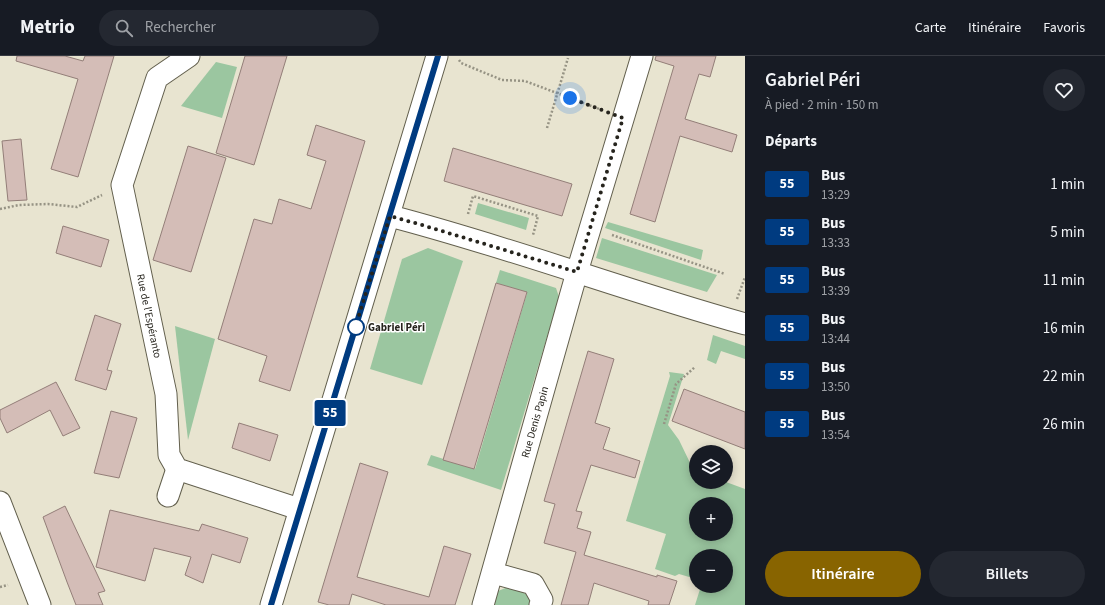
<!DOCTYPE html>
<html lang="fr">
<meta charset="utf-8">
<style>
body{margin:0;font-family:"Source Sans 3",sans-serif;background:#242831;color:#f1f3f6;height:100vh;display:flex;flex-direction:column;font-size:15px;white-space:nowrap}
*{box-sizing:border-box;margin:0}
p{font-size:13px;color:#9ea1a6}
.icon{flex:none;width:22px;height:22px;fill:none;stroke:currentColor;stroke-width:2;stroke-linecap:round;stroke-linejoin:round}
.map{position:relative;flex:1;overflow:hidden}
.side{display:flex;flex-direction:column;background:#171b24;width:360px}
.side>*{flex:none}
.badge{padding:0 8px;border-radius:3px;font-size:14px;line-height:26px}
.fabs{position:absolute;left:689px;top:389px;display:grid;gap:8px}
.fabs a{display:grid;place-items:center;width:44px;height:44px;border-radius:50%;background:#171b24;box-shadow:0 2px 10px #0003;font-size:20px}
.you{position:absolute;width:20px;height:20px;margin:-10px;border:3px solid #fff;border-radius:50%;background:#1a73e8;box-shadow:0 0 0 6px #1a73e833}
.map>.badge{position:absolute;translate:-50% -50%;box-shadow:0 0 0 2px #fff}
h2{padding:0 20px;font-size:15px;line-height:36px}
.round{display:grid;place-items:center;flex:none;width:42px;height:42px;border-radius:21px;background:#242831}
.headline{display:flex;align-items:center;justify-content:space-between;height:68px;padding:0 20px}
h1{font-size:19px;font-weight:600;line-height:30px}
.button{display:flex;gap:8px;margin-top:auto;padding:8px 20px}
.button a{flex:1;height:46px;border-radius:24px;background:#886400;color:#fff;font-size:16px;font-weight:600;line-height:46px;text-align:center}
.button a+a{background:#242831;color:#f1f3f6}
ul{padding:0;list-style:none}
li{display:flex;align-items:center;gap:12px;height:48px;padding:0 20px}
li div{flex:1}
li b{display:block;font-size:15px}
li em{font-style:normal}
li .badge{min-width:44px;font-weight:700;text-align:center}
header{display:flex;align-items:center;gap:24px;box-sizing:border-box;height:56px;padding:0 20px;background:#171b24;border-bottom:1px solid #363941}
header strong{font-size:19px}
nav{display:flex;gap:22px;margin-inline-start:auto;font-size:14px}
.search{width:280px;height:36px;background:#242831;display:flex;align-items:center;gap:10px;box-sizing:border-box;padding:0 14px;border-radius:22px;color:#9ea1a6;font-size:15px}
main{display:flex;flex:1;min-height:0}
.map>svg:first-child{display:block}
.green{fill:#9bc6a0;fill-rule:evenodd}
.building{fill:#d4bdb7;stroke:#937e78}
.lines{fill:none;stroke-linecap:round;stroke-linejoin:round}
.street-casing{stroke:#625f4d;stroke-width:23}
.path{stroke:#969384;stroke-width:2.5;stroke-dasharray:2 2;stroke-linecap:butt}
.street{stroke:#fff;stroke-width:21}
.line-casing{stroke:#fff;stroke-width:9}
.line{stroke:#003b80;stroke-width:6}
.walk{stroke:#26241d;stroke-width:4;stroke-dasharray:0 7.2}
.stop-dot{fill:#fff;stroke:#003b80;stroke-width:2}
.labels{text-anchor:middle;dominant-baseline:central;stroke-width:3;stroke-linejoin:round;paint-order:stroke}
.street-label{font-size:11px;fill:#26241d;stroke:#fff}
.stop-label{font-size:11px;font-weight:bold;fill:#26241d;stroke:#fff;text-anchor:start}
</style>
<header>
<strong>Metrio</strong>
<div class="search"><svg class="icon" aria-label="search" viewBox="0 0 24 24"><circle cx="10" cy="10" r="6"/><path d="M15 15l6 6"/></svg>Rechercher</div>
<nav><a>Carte</a><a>Itinéraire</a><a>Favoris</a></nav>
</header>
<main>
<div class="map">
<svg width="745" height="549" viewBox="0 0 745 549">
<rect width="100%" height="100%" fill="#e8e4d0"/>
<!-- green -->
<g class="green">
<path d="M216 6 237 11 222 62 181 50Z"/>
<path d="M478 147 529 162 526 174 475 158Z"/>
<path d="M608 166 703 194 701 204 605 172Z"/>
<path d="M602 182 717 219 707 236 596 202Z"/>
<path d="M428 192 463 205 422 329 370 313 402 203Z"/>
<path d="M500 214 556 232 559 241 501 434 427 409 431 399 475 413 527 237 496 227Z"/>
<path d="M175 270 215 283 188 384Z"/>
<path d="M713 279 745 290V303L721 295 716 308 707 304Z"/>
<path d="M669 316 684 318 668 369 679 384 693 413 696 414V426H726L745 433V549H695L701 530H726V500H696V523L679 518 675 520 655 513 666 478 626 465 670 320ZM696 448H726V478H696Z"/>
<path d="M508 531C518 534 531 537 534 549H489L498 535Z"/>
</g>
<!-- building -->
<g class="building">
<path d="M17 0H65L83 5 85 0H114L78 121 51 113 78 23 16 5Z"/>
<path d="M245 0H287L254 109 216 97Z"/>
<path d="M656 0H716L710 21 699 18 685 63 737 79 732 96 680 80 655 166 630 158 674 10 655 4Z"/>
<path d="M316 69 365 85 290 335 259 325 267 300 218 283 254 163 272 168 279 143 311 153 326 105 307 99Z"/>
<path d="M21 83 27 144 8 145 2 85Z"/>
<path d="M188 90 226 102 191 216 153 204Z"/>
<path d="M453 92 572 128 562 160 444 125Z"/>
<path d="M63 170 109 184 101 211 56 197Z"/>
<path d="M496 227 527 236 474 413 443 404Z"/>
<path d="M95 259 121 268 107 314 112 315 106 334 75 324Z"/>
<path d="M588 295 614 303 595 367 610 372 603 393 640 405 635 422 591 409 576 455 582 456 577 472 591 476 584 499 657 521V519L677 525 669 549H648L649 545 594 527 588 549H561L576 496 544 487 555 448 544 445Z"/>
<path d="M56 326 80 372 63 380 50 354 7 377 0 362V354Z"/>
<path d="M684 333 745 356V393L672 365Z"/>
<path d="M111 355 137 362 119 422 94 417Z"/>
<path d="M239 367 278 379 270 405 232 392Z"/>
<path d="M360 407 388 416 357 521 429 541 444 490 471 498 455 549H386L352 538 349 549H329L318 546Z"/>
<path d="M65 450 105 535 98 537 103 549H76L67 526 43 461Z"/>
<path d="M110 454 199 475 202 468 248 482 240 507 212 498 203 527 185 519 191 501 154 492 145 525 96 511Z"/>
</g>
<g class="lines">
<defs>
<g id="street">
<path d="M189 0 157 22 122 129 166 338 169 399 177 413 299 453"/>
<path d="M390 160C510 191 626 235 745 268"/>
<path d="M168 440 177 413"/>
<path d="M0 446 40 549"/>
<path d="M493 517 533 528 542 544 540 549"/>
<path d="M271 549 437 0"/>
<path d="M483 549 577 216 642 0"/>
</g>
</defs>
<!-- street casing -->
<use href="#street" class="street-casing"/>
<!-- path -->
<g class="path">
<path d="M459 4 461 7 502 24 525 25 602 54"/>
<path d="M547 72 568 2"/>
<path d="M0 153 19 149 48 148 77 151 102 139"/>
<path d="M468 158 473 140 538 160 533 179"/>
<path d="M612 179 725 218"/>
<path d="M737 243 745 221"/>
<path d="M664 368 676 328 695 311"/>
<path d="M0 531 8 529"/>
</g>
<!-- street -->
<use href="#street" class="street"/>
</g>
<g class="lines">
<defs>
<path id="line" d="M271 549 438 0"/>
</defs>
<!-- line casing -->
<use href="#line" class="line-casing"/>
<!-- line -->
<use href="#line" class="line"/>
<!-- walk -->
<path class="walk" d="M356 271 354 275 390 160 422 169 577 216 623 62 570 42"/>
</g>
<!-- markers -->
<circle class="stop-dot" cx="356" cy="271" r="8"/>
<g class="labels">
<!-- street labels -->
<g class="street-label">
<text transform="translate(149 260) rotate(78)">Rue de l'Espéranto</text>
<text transform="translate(535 366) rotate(-74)">Rue Denis Papin</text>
</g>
<!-- stop labels -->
<g class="stop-label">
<text x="368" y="271">Gabriel Péri</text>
</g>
</g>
</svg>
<div class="fabs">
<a><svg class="icon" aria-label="layers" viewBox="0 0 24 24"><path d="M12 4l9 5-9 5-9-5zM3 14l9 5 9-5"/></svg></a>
<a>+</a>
<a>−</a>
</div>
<div class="you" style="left:570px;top:42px"></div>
<b class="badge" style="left:330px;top:357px;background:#003b80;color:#fff">55</b>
</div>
<section class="side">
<div class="headline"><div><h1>Gabriel Péri</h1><p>À pied · 2 min · 150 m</p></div><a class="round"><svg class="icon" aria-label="heart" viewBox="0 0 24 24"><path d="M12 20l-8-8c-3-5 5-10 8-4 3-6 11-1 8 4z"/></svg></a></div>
<h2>Départs</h2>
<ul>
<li><span class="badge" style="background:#003b80;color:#fff">55</span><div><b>Bus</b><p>13:29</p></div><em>1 min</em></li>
<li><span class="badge" style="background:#003b80;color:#fff">55</span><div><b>Bus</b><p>13:33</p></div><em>5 min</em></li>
<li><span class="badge" style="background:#003b80;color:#fff">55</span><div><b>Bus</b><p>13:39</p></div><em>11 min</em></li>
<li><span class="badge" style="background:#003b80;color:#fff">55</span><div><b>Bus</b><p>13:44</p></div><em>16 min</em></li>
<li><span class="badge" style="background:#003b80;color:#fff">55</span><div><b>Bus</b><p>13:50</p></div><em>22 min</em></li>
<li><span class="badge" style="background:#003b80;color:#fff">55</span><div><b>Bus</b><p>13:54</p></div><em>26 min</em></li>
</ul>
<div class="button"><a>Itinéraire</a><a>Billets</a></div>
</section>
</main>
